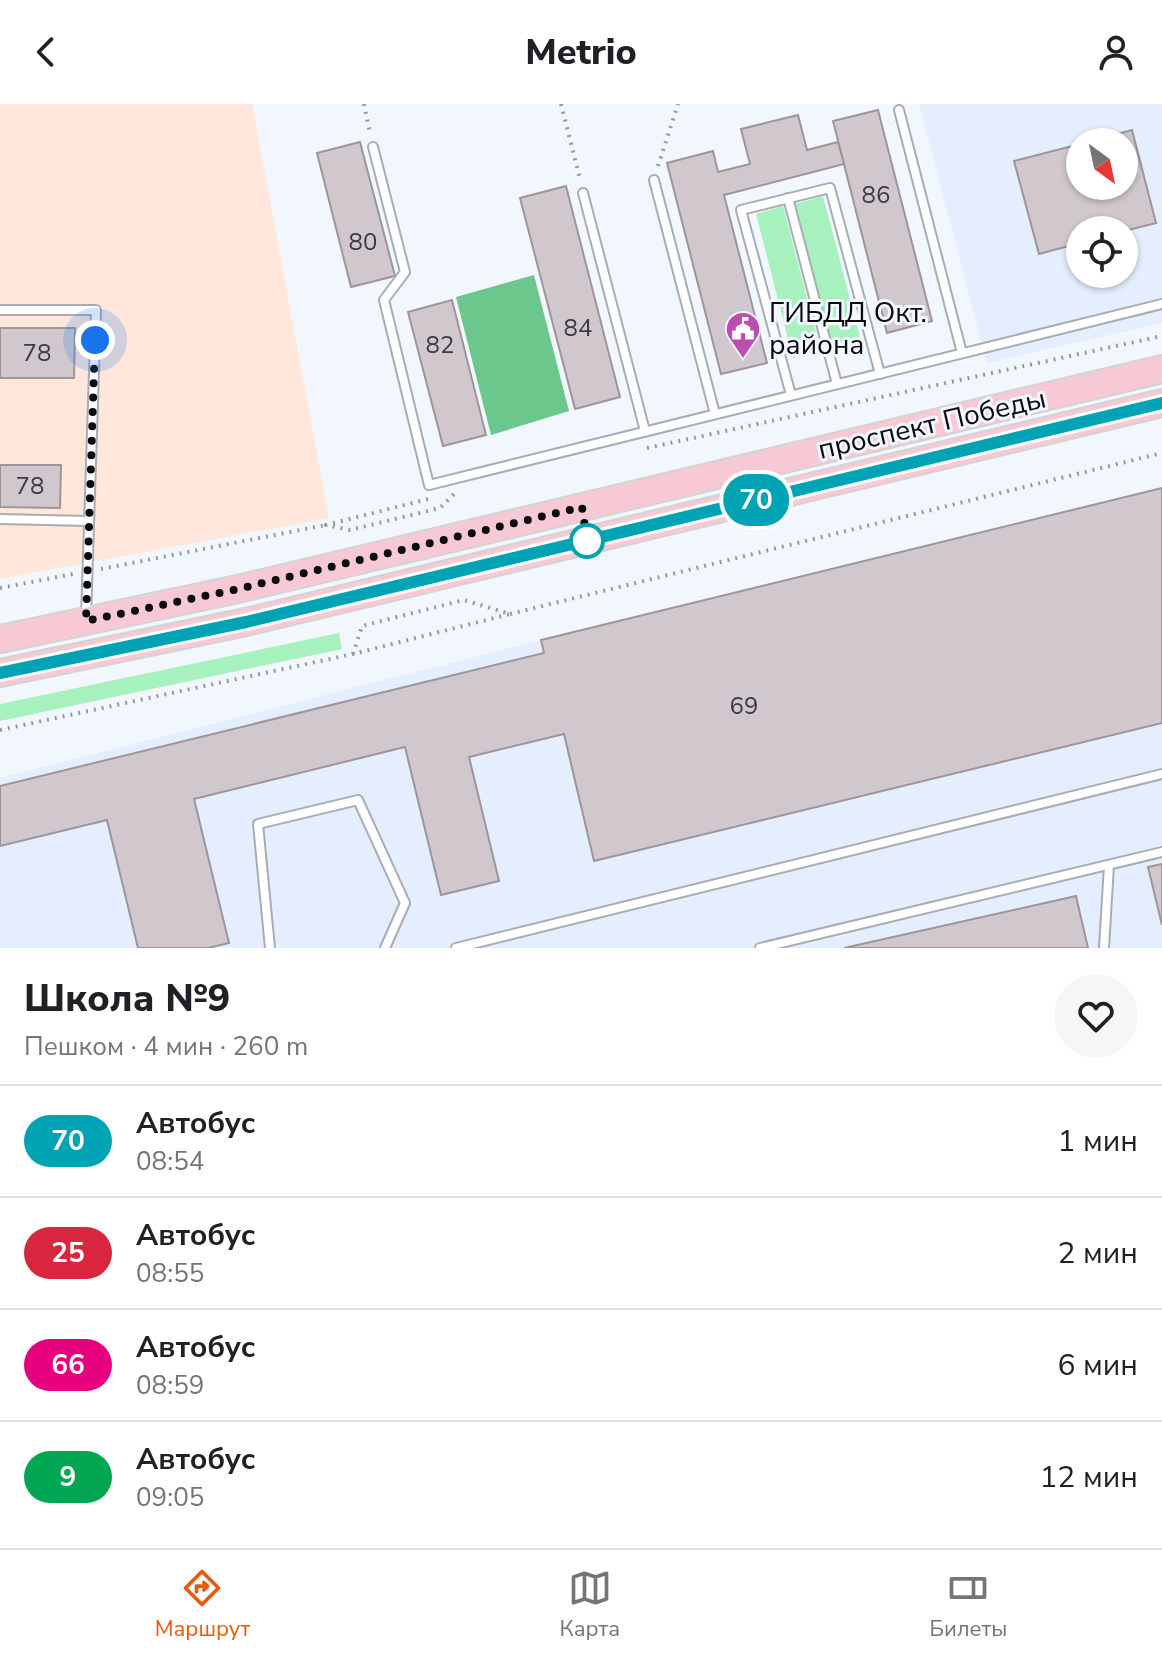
<!DOCTYPE html>
<html lang="ru">
<meta charset="utf-8">
<style>
body{margin:0;font-family:"Nunito Sans",sans-serif;background:#f6f6f6;color:#202124;height:100vh;display:flex;flex-direction:column;font-size:30px;white-space:nowrap}
*{box-sizing:border-box;margin:0}
p{font-size:26px;color:#757577}
.icon{flex:none;width:44px;height:44px;fill:none;stroke:currentColor;stroke-width:2;stroke-linecap:round;stroke-linejoin:round}
.map{position:relative;height:844px;overflow:hidden}
.side{display:flex;flex-direction:column;background:#fff;flex:1}
.side>*{flex:none}
.badge{padding:0 16px;border-radius:26px;font-size:28px;line-height:52px}
.needle{width:52px;rotate:147deg}
.controls{position:absolute;left:1066px;top:24px;display:grid;gap:16px}
.controls a{display:grid;place-items:center;width:72px;height:72px;border-radius:50%;background:#fff;box-shadow:0 2px 6px #0004;font-size:40px}
.you{position:absolute;width:40px;height:40px;margin:-20px;border:6px solid #fff;border-radius:50%;background:#1a73e8;box-shadow:0 0 0 12px #1a73e833}
.map>.badge{position:absolute;translate:-50% -50%;box-shadow:0 0 0 4px #fff}
.round{display:grid;place-items:center;flex:none;width:84px;height:84px;border-radius:42px;background:#f6f6f6}
.head{display:flex;align-items:center;justify-content:space-between;height:136px;padding:0 24px}
h1{font-size:38px;font-weight:800;line-height:60px}
ul{padding:0;list-style:none}
li{display:flex;align-items:center;gap:24px;height:112px;padding:0 24px;border-top:2px solid #e0e0e0}
li div{flex:1}
li b{display:block;font-size:30px}
li em{font-style:normal}
li .badge{min-width:88px;font-weight:700;text-align:center}
header{display:flex;justify-content:space-between;align-items:center;height:104px;padding:0 24px;background:#fff;font-size:36px;font-weight:800}
.tabs{display:flex;justify-content:space-around;align-items:center;height:112px;border-top:2px solid #e0e0e0;background:#fff;font-size:22px;color:#757577}
.tabs a{display:grid;justify-items:center;gap:4px}
.tabs .active{color:#ea580c}
.map>svg:first-child{display:block}
.built{fill:#e4eefe;fill-rule:evenodd}
.education{fill:#ffe7dc}
.green{fill:#a7f1be}
.forest{fill:#6cc78d}
.building{fill:#d1c8ce;stroke:#9e959b;stroke-width:2}
.lines{fill:none;stroke-linecap:round;stroke-linejoin:round}
.service-casing{stroke:#a7acb5;stroke-width:12}
.primary-casing{stroke:#d3d3d4;stroke-width:30}
.path{stroke:#95999e;stroke-width:4;stroke-dasharray:2 6;stroke-linecap:butt}
.service{stroke:#fff;stroke-width:8}
.primary{stroke:#f7c9d5;stroke-width:26}
.line-casing{stroke:#fff;stroke-width:18}
.line{stroke:#00a3b4;stroke-width:12}
.walk{stroke:#0a0c0f;stroke-width:8;stroke-dasharray:0 14.4}
.stop-dot{fill:#fff;stroke:#00a3b4;stroke-width:4}
.labels{text-anchor:middle;dominant-baseline:central;stroke-width:6;stroke-linejoin:round;paint-order:stroke}
.number-label{font-size:24px;fill:#3c3b3f}
.poi-label{font-size:28px;fill:#0a0c0f;stroke:#f2f7fe;text-anchor:start}
.street-label{font-size:28px;fill:#0a0c0f;stroke:#f2f7fe}
</style>
<header><svg class="icon" aria-label="back" viewBox="0 0 24 24"><path d="M15 5l-7 7 7 7"/></svg>Metrio<svg class="icon" aria-label="person" viewBox="0 0 24 24"><circle cx="12" cy="8" r="4"/><path d="M4 21q1-7 8-7t8 7"/></svg></header>
<div class="map">
<svg width="1162" height="844" viewBox="0 0 1162 844">
<rect width="100%" height="100%" fill="#f2f7fe"/>
<!-- built -->
<g class="built">
<path d="M919 0H1162V219L987 259ZM1080 38H1124V82H1080ZM1080 126H1124V170H1080Z"/>
<path d="M1162 384V844H0V674L541 536Z"/>
</g>
<!-- education -->
<path class="education" d="M0 0H252L329 414 0 475Z"/>
<!-- green -->
<g class="green">
<path d="M823 92 861 237 833 244 795 100Z"/>
<path d="M783 102 821 247 793 254 756 110Z"/>
<path d="M339 529 342 545 0 617V600Z"/>
</g>
<!-- forest -->
<path class="forest" d="M534 171 569 307 491 331 456 193Z"/>
<!-- building -->
<g class="building">
<path d="M878 6 932 217 887 229 833 17Z"/>
<path d="M798 11 807 46 838 38 844 60 724 91 767 259 721 270 667 59 713 47 718 68 750 60 741 25Z"/>
<path d="M1132 26 1156 119 1124 127 1080 126V139L1039 150 1014 57 1080 40V82H1124V38H1088Z"/>
<path d="M360 38 395 172 351 183 317 49Z"/>
<path d="M566 82 620 293 575 305 520 94Z"/>
<path d="M452 196 486 331 443 342 408 208Z"/>
<path d="M0 224H75L74 274H0Z"/>
<path d="M0 361H61L60 404 0 403Z"/>
<path d="M1162 384V619L594 757 564 630 469 653 499 777 441 791 405 643 194 695 229 839 208 844H138L107 716 0 742V682L544 549 541 536Z"/>
<path d="M1162 760V821L1148 763Z"/>
<path d="M1076 792 1088 844H844Z"/>
</g>
<g class="lines">
<defs>
<g id="service">
<path d="M899 6 962 249"/>
<path d="M373 43 405 168 384 196 429 381 1162 200"/>
<path d="M654 76 715 310"/>
<path d="M583 89 645 327"/>
<path d="M788 94 837 280"/>
<path d="M0 206H96L86 513"/>
<path d="M791 291 741 106 830 84 880 270"/>
<path d="M0 415 88 417"/>
<path d="M270 844 258 720 358 696 405 799 385 844"/>
<path d="M456 844 1162 670"/>
<path d="M760 844 1162 748"/>
<path d="M1104 844 1109 761"/>
</g>
<g id="primary">
<path d="M0 535 238 485 1162 265"/>
<path d="M0 569 246 518 1162 299"/>
</g>
</defs>
<!-- service casing -->
<use href="#service" class="service-casing"/>
<!-- primary casing -->
<use href="#primary" class="primary-casing"/>
<!-- path -->
<g class="path">
<path d="M364 0 370 29"/>
<path d="M561 0 580 75"/>
<path d="M658 62 678 0"/>
<path d="M647 344 1162 232"/>
<path d="M428 395 326 421 350 426 440 404 455 389"/>
<path d="M101 465 326 421"/>
<path d="M0 484 73 470"/>
<path d="M510 510 1162 349"/>
<path d="M0 626 353 550 510 510 464 496 362 522 353 550"/>
</g>
<!-- service -->
<use href="#service" class="service"/>
<!-- primary -->
<use href="#primary" class="primary"/>
</g>
<g class="lines">
<defs>
<path id="line" d="M0 569 246 518 1162 299"/>
</defs>
<!-- line casing -->
<use href="#line" class="line-casing"/>
<!-- line -->
<use href="#line" class="line"/>
<!-- walk -->
<path class="walk" d="M95 236 86 517 238 485 582 403 587 437"/>
</g>
<!-- icons -->
<defs>
<symbol id="civic-pin" viewBox="-11 -11 22 30"><path d="M0 17L-7.5 6A9.5 9.5 0 1 1 7.5 6Z" fill="#bb4eae" stroke="#f2f7fe"/><path d="M-.6-6.5H3V-4.5H.6V-3L4-1V1h2V6H-6V1h2V-1L-.6-3ZM-1.2 2.5V6h2.4V2.5Z" fill="#fff"/></symbol>
</defs>
<g fill-rule="evenodd">
<use href="#civic-pin" x="723" y="205" width="40" height="54"/>
</g>
<!-- markers -->
<circle class="stop-dot" cx="587" cy="437" r="16"/>
<g class="labels">
<!-- number labels -->
<g class="number-label">
<text x="876" y="91">86</text>
<text x="363" y="138">80</text>
<text x="578" y="224">84</text>
<text x="440" y="241">82</text>
<text x="37" y="249">78</text>
<text x="30" y="382">78</text>
<text x="744" y="602">69</text>
</g>
<!-- poi labels -->
<g class="poi-label">
<text x="769" y="209">ГИБДД Окт.<tspan x="769" dy="32">района</tspan></text>
</g>
<!-- street labels -->
<g class="street-label">
<text transform="translate(932 320) rotate(-13)">проспект Победы</text>
</g>
</g>
</svg>
<div class="controls">
<a><svg class="needle" viewBox="-14 -14 28 28"><path d="M0-13l5 13h-10z" fill="#e53935"/><path d="M0 13l5-13h-10z" fill="#757577"/></svg></a>
<a><svg class="icon" aria-label="locate" viewBox="0 0 24 24"><circle cx="12" cy="12" r="6"/><path d="M12 2v4M12 18v4M2 12h4M18 12h4"/></svg></a>
</div>
<div class="you" style="left:95px;top:236px"></div>
<b class="badge" style="left:756px;top:396px;background:#00a3b4;color:#fff">70</b>
</div>
<section class="side">
<div class="head"><div><h1>Школа №9</h1><p>Пешком · 4 мин · 260 m</p></div><a class="round"><svg class="icon" aria-label="heart" viewBox="0 0 24 24"><path d="M12 20l-8-8c-3-5 5-10 8-4 3-6 11-1 8 4z"/></svg></a></div>
<ul>
<li><span class="badge" style="background:#00a3b4;color:#fff">70</span><div><b>Автобус</b><p>08:54</p></div><em>1 мин</em></li>
<li><span class="badge" style="background:#d7263d;color:#fff">25</span><div><b>Автобус</b><p>08:55</p></div><em>2 мин</em></li>
<li><span class="badge" style="background:#e6007e;color:#fff">66</span><div><b>Автобус</b><p>08:59</p></div><em>6 мин</em></li>
<li><span class="badge" style="background:#00a651;color:#fff">9</span><div><b>Автобус</b><p>09:05</p></div><em>12 мин</em></li>
</ul>
</section>
<nav class="tabs">
<a class="active"><svg class="icon" aria-label="directions" viewBox="0 0 24 24"><path d="M12 3l9 9-9 9-9-9zM9 14v-3h6M13 9l2 2-2 2"/></svg>Маршрут</a>
<a><svg class="icon" aria-label="map" viewBox="0 0 24 24"><path d="M3 6l6-2 6 2 6-2v14l-6 2-6-2-6 2zM9 4v14M15 6v14"/></svg>Карта</a>
<a><svg class="icon" aria-label="tickets" viewBox="0 0 24 24"><path d="M3 7h18v10H3zM15 7v10"/></svg>Билеты</a>
</nav>
